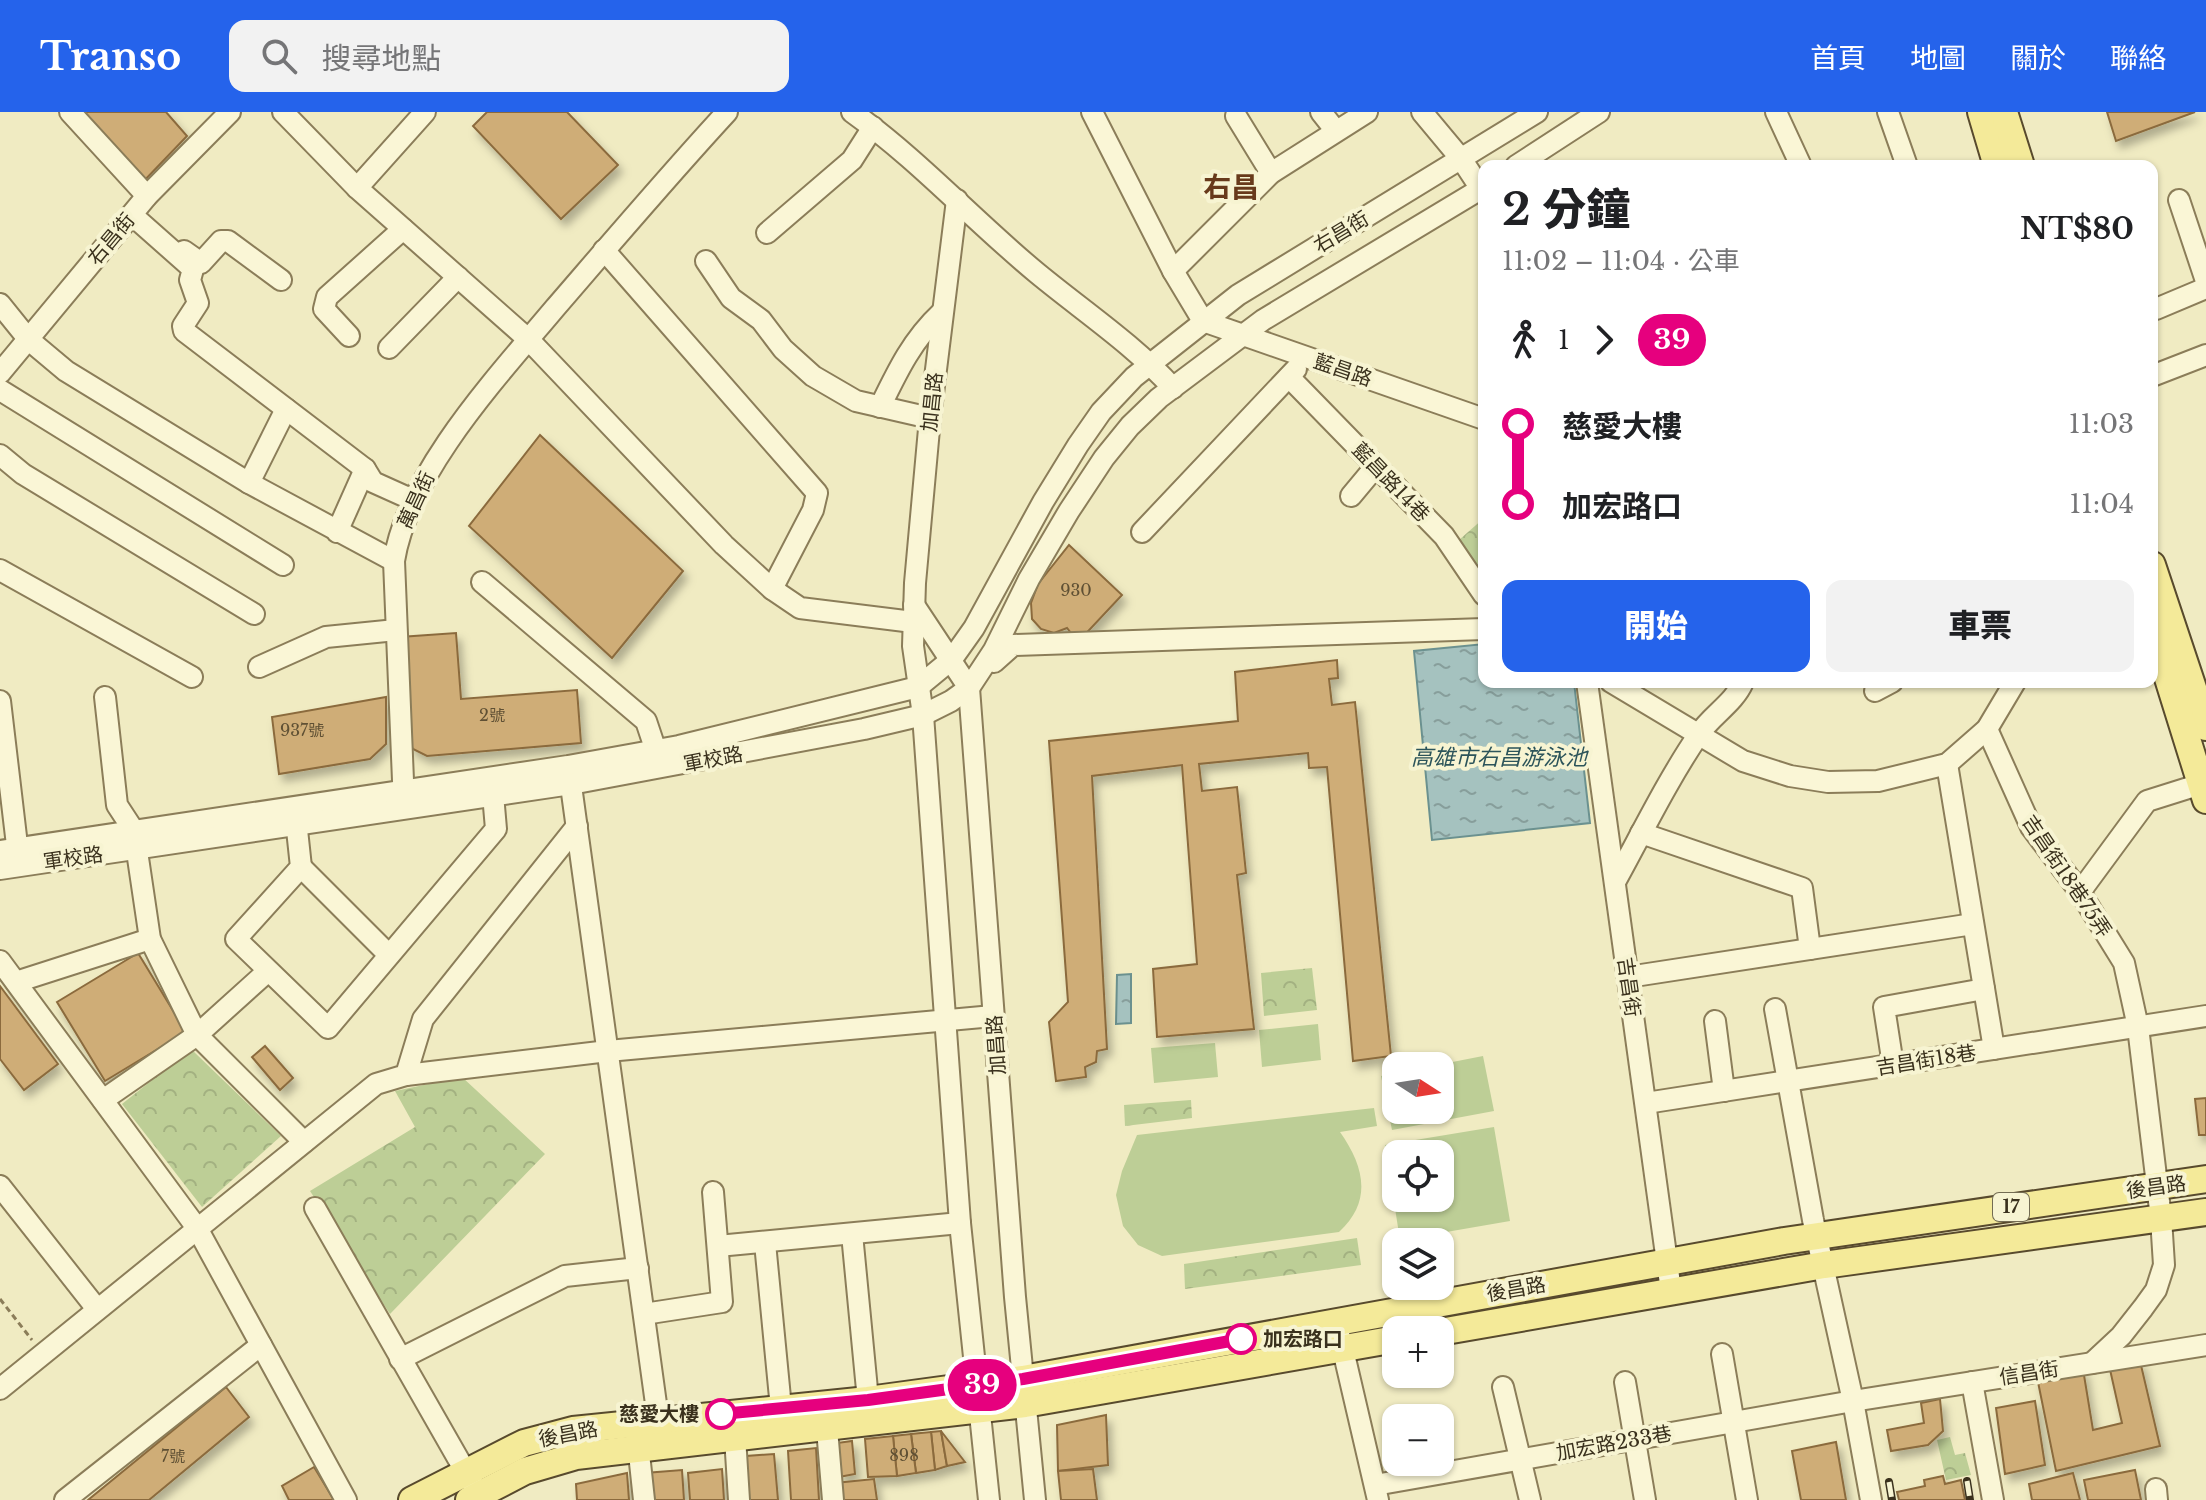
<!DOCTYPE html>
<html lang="zh-TW">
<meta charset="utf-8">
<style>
body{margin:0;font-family:"Libre Baskerville","Noto Sans TC",serif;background:#f2f2f2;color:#202124;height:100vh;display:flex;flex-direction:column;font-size:30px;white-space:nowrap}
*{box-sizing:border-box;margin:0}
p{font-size:26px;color:#757577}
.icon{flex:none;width:44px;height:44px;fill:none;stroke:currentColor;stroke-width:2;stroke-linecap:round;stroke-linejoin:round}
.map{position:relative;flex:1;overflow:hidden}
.sheet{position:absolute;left:1478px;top:48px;width:680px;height:528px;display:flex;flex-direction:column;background:#fff;border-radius:16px;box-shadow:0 2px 6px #0004}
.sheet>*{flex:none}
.badge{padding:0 16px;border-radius:26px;font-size:28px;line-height:52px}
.needle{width:52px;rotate:102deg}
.controls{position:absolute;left:1382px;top:940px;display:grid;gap:16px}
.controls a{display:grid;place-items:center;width:72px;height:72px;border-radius:16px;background:#fff;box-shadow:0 2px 6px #0004;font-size:40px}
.map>.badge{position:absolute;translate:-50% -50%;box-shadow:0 0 0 4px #fff}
.legs{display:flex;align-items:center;gap:12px;height:88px;padding:0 24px;font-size:26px}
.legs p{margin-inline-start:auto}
.overview{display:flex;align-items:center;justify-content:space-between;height:136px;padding:0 24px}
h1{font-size:44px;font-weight:800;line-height:60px}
.button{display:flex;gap:16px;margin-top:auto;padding:16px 24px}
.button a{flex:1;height:92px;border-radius:16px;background:#2563eb;color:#fff;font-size:32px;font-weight:800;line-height:92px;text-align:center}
.button a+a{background:#f2f2f2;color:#202124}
ul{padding:0 24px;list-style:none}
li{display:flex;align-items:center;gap:28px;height:80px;font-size:30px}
li i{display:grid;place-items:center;width:12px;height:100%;margin:0 10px;background:currentColor}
li i::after{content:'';width:20px;height:20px;margin:-10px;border:6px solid;border-radius:50%;background:#fff}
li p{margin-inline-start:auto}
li:first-child i{background:linear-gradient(#0000 50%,currentColor 0)}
li:last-child i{background:linear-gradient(currentColor 50%,#0000 0)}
header{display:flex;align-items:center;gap:48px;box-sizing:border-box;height:112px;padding:0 40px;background:#2563eb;color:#fff}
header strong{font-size:38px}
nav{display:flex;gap:44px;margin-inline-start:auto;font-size:28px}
.search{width:560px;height:72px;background:#f2f2f2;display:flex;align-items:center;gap:20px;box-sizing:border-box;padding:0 28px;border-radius:16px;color:#757577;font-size:30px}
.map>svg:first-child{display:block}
.grass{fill:#bdce96;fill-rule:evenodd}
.forest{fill:url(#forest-crowns)}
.water{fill:url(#water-ripples);stroke:#6b918f;stroke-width:2}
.building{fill:#cfad77;stroke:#8b6b3d;stroke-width:2;filter:url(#shadow)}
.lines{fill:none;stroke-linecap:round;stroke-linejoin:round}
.minor-casing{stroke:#8b7d59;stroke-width:24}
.major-casing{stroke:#584a2d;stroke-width:30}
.path{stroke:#8b7d59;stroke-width:3;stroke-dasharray:6 4;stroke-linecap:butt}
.minor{stroke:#faf6d6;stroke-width:20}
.major{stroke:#f4ea99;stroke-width:26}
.rail-casing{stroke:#3a311d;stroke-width:8}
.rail{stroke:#f7f4d2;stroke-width:5;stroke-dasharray:15;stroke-linecap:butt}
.line-1-casing{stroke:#fff;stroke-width:18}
.line-1{stroke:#e6007e;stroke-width:12}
.stop-1-dot{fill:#fff;stroke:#e6007e;stroke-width:4}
.labels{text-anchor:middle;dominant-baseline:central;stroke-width:8;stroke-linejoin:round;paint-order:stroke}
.number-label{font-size:16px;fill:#5f5034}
.shield{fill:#f7f4d2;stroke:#736c53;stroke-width:2}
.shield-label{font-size:18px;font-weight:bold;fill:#3a311d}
.street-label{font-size:20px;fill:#3a311d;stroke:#f7f4d2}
.stop-label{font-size:20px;font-weight:bold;fill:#3a311d;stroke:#f7f4d2;text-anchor:start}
.water-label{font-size:22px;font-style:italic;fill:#2c545a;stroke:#f7f4d2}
.district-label{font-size:28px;font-weight:bold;fill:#683a1b;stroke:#f7f4d2}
</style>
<header>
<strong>Transo</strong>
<div class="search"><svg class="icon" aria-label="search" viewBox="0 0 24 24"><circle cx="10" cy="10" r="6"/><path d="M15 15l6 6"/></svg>搜尋地點</div>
<nav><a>首頁</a><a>地圖</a><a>關於</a><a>聯絡</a></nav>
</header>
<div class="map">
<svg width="2206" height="1388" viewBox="0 0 2206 1388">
<defs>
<pattern id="forest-crowns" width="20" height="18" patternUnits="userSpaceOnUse" patternTransform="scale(2)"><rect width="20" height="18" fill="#bdce96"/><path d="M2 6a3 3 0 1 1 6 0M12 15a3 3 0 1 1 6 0" fill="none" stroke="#a3b181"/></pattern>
<pattern id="water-ripples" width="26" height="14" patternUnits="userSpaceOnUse" patternTransform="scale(2)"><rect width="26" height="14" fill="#a5c2bf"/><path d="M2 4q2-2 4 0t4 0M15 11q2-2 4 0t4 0" fill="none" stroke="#879e9b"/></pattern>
<filter id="shadow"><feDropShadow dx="4.5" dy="7" stdDeviation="4" flood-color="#0004"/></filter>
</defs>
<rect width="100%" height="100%" fill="#f0ebc2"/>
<!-- grass -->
<g class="grass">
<path d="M1318 912 1321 948 1262 955 1259 918Z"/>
<path d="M1215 931 1218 965 1154 971 1151 936Z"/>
<path d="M1483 944 1494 999 1392 1018 1381 964 1396 961V998H1440V954H1432Z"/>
<path d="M1374 996 1377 1014 1340 1020C1364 1054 1373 1089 1339 1120L1162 1144 1138 1133 1123 1114 1116 1083 1122 1059 1137 1023Z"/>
<path d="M1494 1015 1510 1109 1400 1128 1385 1033ZM1440 1042V1086H1396V1042Z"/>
</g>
<!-- forest -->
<g class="forest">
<path d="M1484 406V467L1459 428Z"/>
<path d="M1312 856 1317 898 1264 904 1261 861Z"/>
<path d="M191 937 281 1024 202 1095 122 992Z"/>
<path d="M462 965 545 1042 390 1202 310 1079 415 1015 395 979Z"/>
<path d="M1191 988 1192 1006 1125 1014 1124 993Z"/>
<path d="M1357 1126 1361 1153 1185 1177 1184 1152Z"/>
<path d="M1950 1325 1955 1343 1965 1341 1971 1363 1946 1368 1937 1328Z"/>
</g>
<!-- water -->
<g class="water">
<path d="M1484 532V570H1574L1590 711 1432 728 1414 539Z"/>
<path d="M1131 862V911L1116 912 1117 863Z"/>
</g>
<!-- building -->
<g class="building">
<path d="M78 0H166L187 24 141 72Z"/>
<path d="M487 0H567L618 53 561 107 473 14Z"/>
<path d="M2107 0H2195L2116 29Z"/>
<path d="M540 323 683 459 612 546 469 414Z"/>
<path d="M1069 433 1122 483 1078 530 1067 516 1054 521 1041 517 1032 507 1031 491 1038 472Z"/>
<path d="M456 521 461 587 577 578 581 631 427 644 413 637 408 629 400 525Z"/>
<path d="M1337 548 1338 566 1329 567 1332 593 1355 590 1391 944 1353 949 1327 655 1309 656 1308 641 1199 652 1202 679 1237 675 1246 761 1237 763 1254 917 1157 925 1153 857 1197 852 1182 653 1092 664 1107 937 1097 939 1096 950 1085 955 1086 965 1056 969 1049 910 1068 890 1049 629 1238 609 1235 560Z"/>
<path d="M386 585V632L370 647 279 662 272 605Z"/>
<path d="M138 841 186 920 105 969 57 890Z"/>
<path d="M0 874 58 952 24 978 0 947Z"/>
<path d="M265 934 293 966 280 978 252 945Z"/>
<path d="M2206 986V1023H2199L2195 987Z"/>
<path d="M2140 1249 2160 1334 2056 1359 2037 1265 2083 1257 2093 1318 2122 1311 2109 1253Z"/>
<path d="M226 1275 249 1305 149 1388H88Z"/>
<path d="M1940 1287 1943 1319 1928 1333 1891 1339 1887 1318 1924 1311 1921 1291Z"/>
<path d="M2035 1289 2045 1353 2005 1362 1996 1296Z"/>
<path d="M1106 1303 1108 1353 1058 1359 1057 1313Z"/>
<path d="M941 1319 947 1354 935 1358 931 1320Z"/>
<path d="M941 1319 965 1350 947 1354Z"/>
<path d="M931 1320 935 1358 916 1361 911 1322Z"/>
<path d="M911 1322 916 1361 897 1364 893 1324Z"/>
<path d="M893 1324 897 1364 868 1365 865 1327Z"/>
<path d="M852 1329 855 1362 839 1365 837 1331Z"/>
<path d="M1836 1330 1846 1388H1801L1792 1339Z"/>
<path d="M816 1336 819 1388H791L788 1339Z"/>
<path d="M774 1342 778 1388H749L746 1344Z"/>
<path d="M314 1355 334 1388H289L282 1374Z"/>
<path d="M722 1357 724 1388H690L688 1361Z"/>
<path d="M1093 1357 1097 1388H1061L1058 1359Z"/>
<path d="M682 1358 684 1388H648L645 1361Z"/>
<path d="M2135 1358 2141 1388H2088L2084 1368Z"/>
<path d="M627 1361 629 1388H577L576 1372Z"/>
<path d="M2073 1361 2080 1388H2032L2029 1372Z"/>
<path d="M1943 1364 1945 1372 1961 1368 1965 1388H1899L1897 1380 1925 1374 1924 1368Z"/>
<path d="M874 1367 877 1388H837L835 1371Z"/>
</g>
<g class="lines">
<defs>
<g id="minor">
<path d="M70 0 147 84"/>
<path d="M283 0 357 76 529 228 724 433 772 477 800 496 913 510"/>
<path d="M852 0C919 48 974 109 1037 161 1083 199 1133 232 1173 276"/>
<path d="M1092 0 1173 159 1203 209 1484 307"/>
<path d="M1321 0 1336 19"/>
<path d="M1422 0 1462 48 1481 77"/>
<path d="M1776 0 1801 54"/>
<path d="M1888 0 1907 54"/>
<path d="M1236 4 1271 61"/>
<path d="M1516 54 1599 0"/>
<path d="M357 76 425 0"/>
<path d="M957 88 930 306 915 471 913 534 923 603 960 1111 989 1388"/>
<path d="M2179 88 2206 169"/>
<path d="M132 103 193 157 190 168 198 191 183 214 184 219 365 357 373 370 413 388"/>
<path d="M767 121 852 48 873 15"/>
<path d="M604 138 817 381 813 398 772 477"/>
<path d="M184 139 201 151 221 129H228L281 168"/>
<path d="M706 149 731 186 761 208 783 237 813 264 856 289 930 306"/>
<path d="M1173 159 1271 61 1367 0"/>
<path d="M0 192 29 228 66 259 249 371 394 449"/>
<path d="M2156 197 2206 176"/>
<path d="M349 224 324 197 327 185 403 117"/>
<path d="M389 236 458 165"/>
<path d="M0 261 147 84 230 0"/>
<path d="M2152 264 2206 243"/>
<path d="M1289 265 1444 424 1484 483"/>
<path d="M0 278 283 453"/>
<path d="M880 295C897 260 912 228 941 201"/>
<path d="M0 343 23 362 254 502"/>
<path d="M249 371 286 297"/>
<path d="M1351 384 1376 354"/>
<path d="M337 420 365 357"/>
<path d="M1142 420 1296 257"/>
<path d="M0 458 192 565"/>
<path d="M482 470 646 609 659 648"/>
<path d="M914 493 969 576 1015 1185 1035 1388"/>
<path d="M994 550 1013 533 1484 517"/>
<path d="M259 555 326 525 396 518"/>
<path d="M1587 570 1671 1179"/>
<path d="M1611 570 1743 649 1790 664 1828 670 1878 669 1947 652 1987 617 2015 570"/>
<path d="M1875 579 1892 570"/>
<path d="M105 585 117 693 134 719 150 827 197 923 304 1030"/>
<path d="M0 589 19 750"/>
<path d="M1987 617 2031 715 2080 780 2124 851 2138 915 2161 1106 2164 1153 2156 1178 2143 1196 2121 1224 2092 1251"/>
<path d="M1947 652 1994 937"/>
<path d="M569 659 660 1321"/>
<path d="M404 693 394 449C408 360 498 264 555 196 612 130 668 64 727 0"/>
<path d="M295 699 301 755 236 827 328 916 496 717 492 671"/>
<path d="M1641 721 1802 776 1810 837"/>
<path d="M0 739 568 654 679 634 918 575 952 547 974 516 1043 390 1078 333 1101 300 1134 265 1238 183 1537 0"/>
<path d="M301 755 389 843"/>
<path d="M0 757 571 672 864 617 923 603 951 589 969 576 994 538 1029 467 1069 399 1104 346 1130 314 1159 286 1263 208 1484 75"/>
<path d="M1615 770C1642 721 1667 669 1699 622 1712 603 1734 591 1743 570"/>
<path d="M2080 780 2147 689 2201 672"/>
<path d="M0 849 197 1116 346 1388"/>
<path d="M1628 865 1973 812"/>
<path d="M16 870 150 827"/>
<path d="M1775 897 1813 1108 1853 1289 1871 1388"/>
<path d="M1715 909 1724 979"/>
<path d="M1893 953 1884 895 1984 877"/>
<path d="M406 963 608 939 993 904"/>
<path d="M103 988 197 923 268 859"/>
<path d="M1646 991 2206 904"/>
<path d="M0 1074 97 1197"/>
<path d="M315 1096 472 1371"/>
<path d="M852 1122 868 1288"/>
<path d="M765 1131 781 1296"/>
<path d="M718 1134 960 1111"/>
<path d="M644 1202 722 1190 713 1080"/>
<path d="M1340 1225 1378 1388"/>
<path d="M1722 1242 1747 1388"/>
<path d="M400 1247 565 1164 638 1156"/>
<path d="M1625 1270 1645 1388"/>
<path d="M1972 1270 1993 1388"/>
<path d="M1503 1275 1530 1388"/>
<path d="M0 1277 376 972 406 963 423 907 577 714"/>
<path d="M827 1317 833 1388"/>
<path d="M637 1323 644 1388"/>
<path d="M735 1325 739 1388"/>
<path d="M1375 1373 1853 1289 2206 1233"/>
<path d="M2156 1377 2157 1388"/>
<path d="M65 1388 261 1233"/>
</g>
<g id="major">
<path d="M1981 0 1997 54"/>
<path d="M2004 0 2021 54"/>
<path d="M2152 453 2206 615"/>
<path d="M2152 515 2206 688"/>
<path d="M1440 1220 1824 1153 2206 1100"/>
<path d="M412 1388 524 1331 573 1318 868 1288 1023 1267 1784 1129 2206 1067"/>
<path d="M469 1388 525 1359 576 1344 1025 1292 1396 1227"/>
</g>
</defs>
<!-- minor casing -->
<use href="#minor" class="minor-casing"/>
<!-- major casing -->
<use href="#major" class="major-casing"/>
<!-- path -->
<path class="path" d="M0 1187 32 1228"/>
<!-- minor -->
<use href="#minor" class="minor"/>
<!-- major -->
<use href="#major" class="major"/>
<defs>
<g id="rail">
<path d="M1967 1369 1970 1388"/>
<path d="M1889 1370 1892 1388"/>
</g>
</defs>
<!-- rail casing -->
<use href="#rail" class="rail-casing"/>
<!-- rail -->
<use href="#rail" class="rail"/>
</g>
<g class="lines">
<defs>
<path id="line-1" d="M721 1302 868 1288 1023 1267 1241 1227"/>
</defs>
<!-- line-1 casing -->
<use href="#line-1" class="line-1-casing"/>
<!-- line-1 -->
<use href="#line-1" class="line-1"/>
</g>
<!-- markers -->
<g class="stop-1-dot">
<circle cx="1241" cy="1227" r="14"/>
<circle cx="721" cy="1302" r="14"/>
</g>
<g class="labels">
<!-- number labels -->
<g class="number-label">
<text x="1076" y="478">930</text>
<text x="492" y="603">2號</text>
<text x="302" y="618">937號</text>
<text x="904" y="1343">898</text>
<text x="173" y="1344">7號</text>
</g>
<!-- shield labels -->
<rect class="shield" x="1993" y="1081" width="36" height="28" rx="6"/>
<g class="shield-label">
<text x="2011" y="1095">17</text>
</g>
<!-- street labels -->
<g class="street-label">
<text transform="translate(1341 120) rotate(-31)">右昌街</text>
<text transform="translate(111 127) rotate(-50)">右昌街</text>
<text transform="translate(1343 258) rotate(19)">藍昌路</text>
<text transform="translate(932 290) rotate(-84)">加昌路</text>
<text transform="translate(1391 370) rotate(46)">藍昌路14巷</text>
<text transform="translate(416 388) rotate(-65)">萬昌街</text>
<text transform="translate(713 647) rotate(-11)">軍校路</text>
<text transform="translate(73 746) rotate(-8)">軍校路</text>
<text transform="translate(2067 764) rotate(56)">吉昌街18巷75弄</text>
<text transform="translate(1629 875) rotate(82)">吉昌街</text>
<text transform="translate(996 933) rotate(-94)">加昌路</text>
<text transform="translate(1926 948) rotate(-9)">吉昌街18巷</text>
<text transform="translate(2156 1075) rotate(-8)">後昌路</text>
<text transform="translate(1516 1177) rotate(-10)">後昌路</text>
<text transform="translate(2029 1261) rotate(-9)">信昌街</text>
<text transform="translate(568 1322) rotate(-11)">後昌路</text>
<text transform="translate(1614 1331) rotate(-10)">加宏路233巷</text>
</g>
<!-- stop labels -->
<g class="stop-label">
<text x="1263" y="1227">加宏路口</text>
<text x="699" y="1302" text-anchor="end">慈愛大樓</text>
</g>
<!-- water labels -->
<g class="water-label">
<text x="1499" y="645">高雄市右昌游泳池</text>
</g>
<!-- district labels -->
<g class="district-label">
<text x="1231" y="75">右昌</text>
</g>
</g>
</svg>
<div class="controls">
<a><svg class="needle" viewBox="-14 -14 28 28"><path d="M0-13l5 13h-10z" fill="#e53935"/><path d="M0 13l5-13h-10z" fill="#757577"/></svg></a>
<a><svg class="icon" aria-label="locate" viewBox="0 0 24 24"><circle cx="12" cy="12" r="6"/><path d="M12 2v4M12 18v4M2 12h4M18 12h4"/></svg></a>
<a><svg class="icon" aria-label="layers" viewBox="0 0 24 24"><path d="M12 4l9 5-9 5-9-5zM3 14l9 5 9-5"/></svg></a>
<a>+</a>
<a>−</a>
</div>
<b class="badge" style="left:982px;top:1273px;background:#e6007e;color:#fff">39</b>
<section class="sheet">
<div class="overview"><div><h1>2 分鐘</h1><p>11:02 – 11:04 · 公車</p></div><b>NT$80</b></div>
<div class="legs"><svg class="icon" aria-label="walk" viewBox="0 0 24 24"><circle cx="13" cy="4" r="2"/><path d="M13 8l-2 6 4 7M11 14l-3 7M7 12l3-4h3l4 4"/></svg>1<svg class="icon" aria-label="forward" viewBox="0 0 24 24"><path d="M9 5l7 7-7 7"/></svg><b class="badge" style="background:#e6007e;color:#fff">39</b></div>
<ul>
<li><i style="color:#e6007e"></i><b>慈愛大樓</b><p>11:03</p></li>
<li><i style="color:#e6007e"></i><b>加宏路口</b><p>11:04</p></li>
</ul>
<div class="button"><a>開始</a><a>車票</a></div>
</section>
</div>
